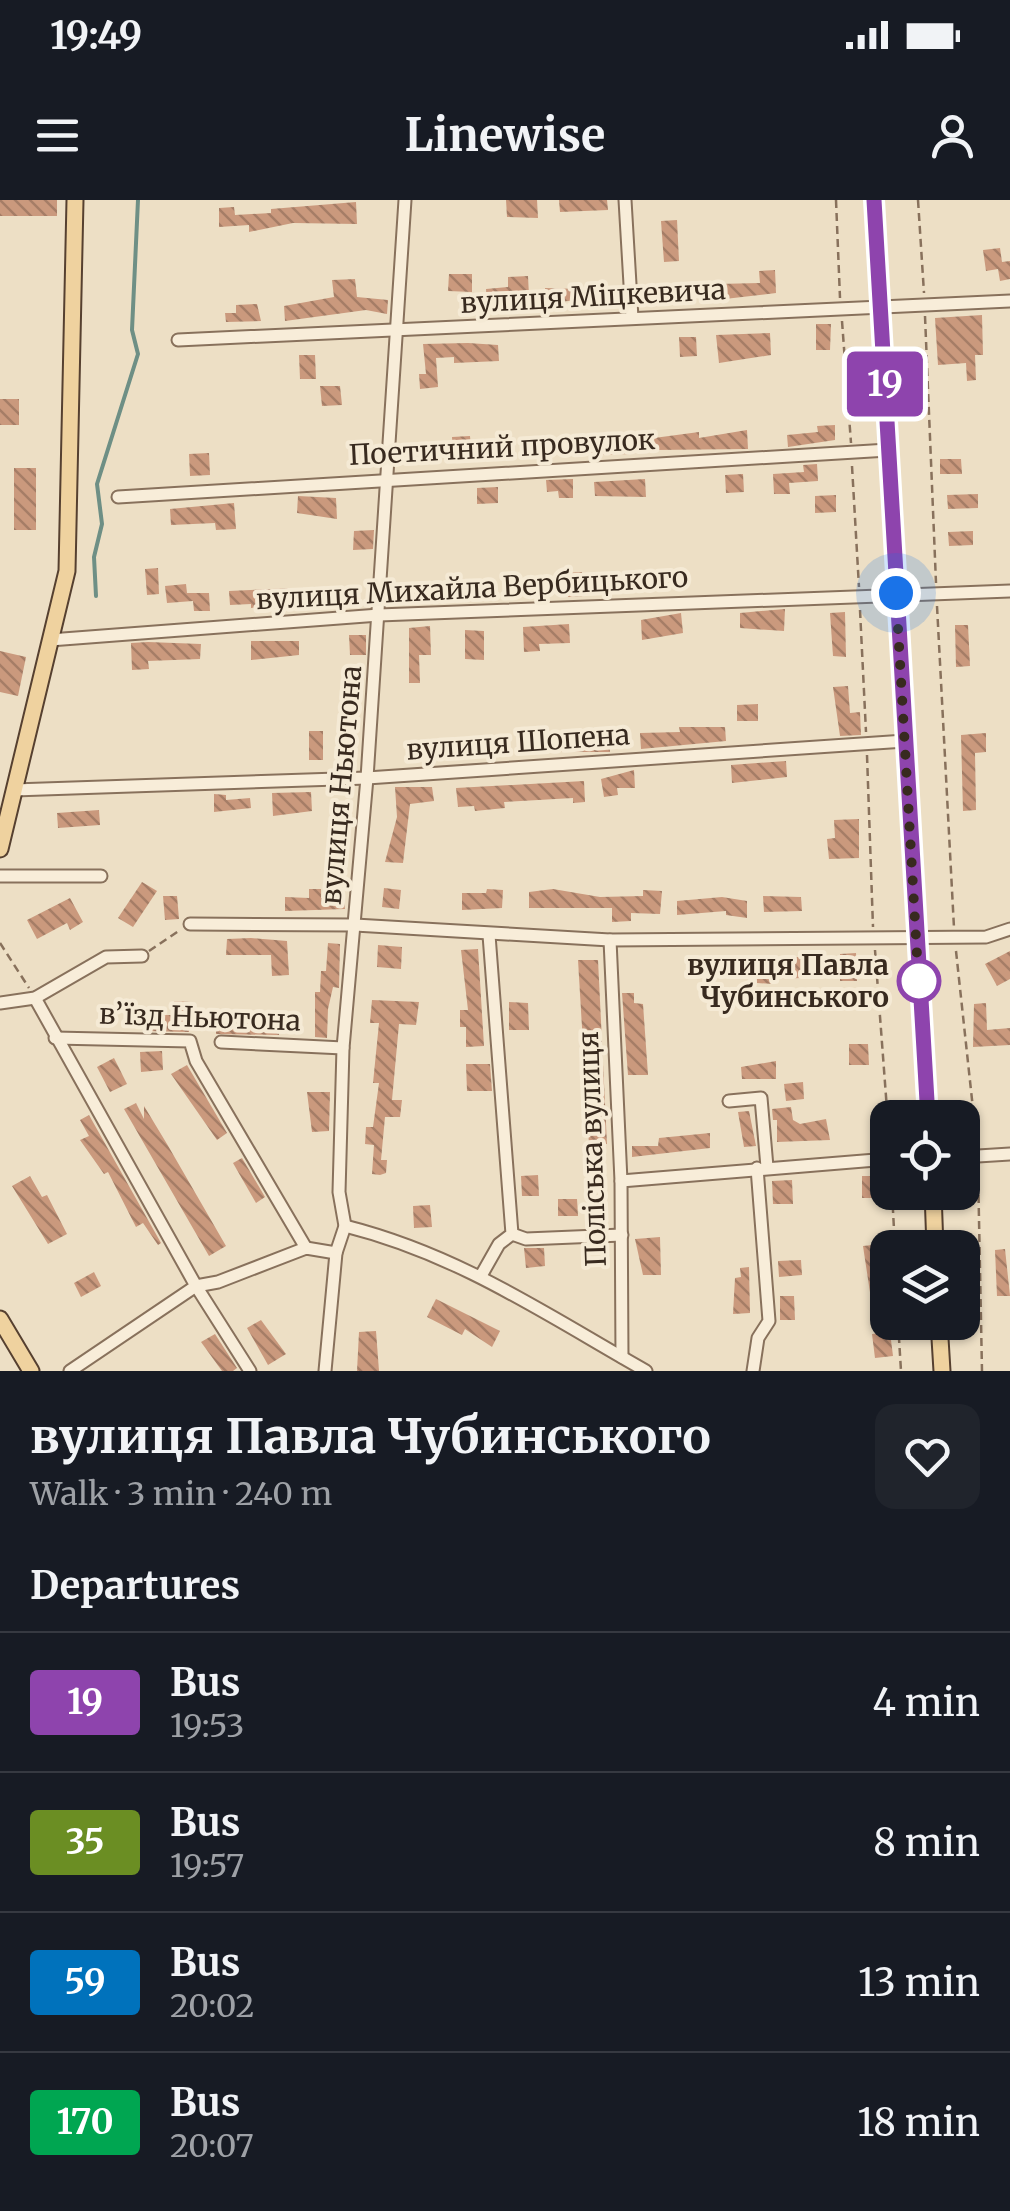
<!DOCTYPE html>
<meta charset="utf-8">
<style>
body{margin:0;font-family:Merriweather,serif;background:#20242c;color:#f1f3f6;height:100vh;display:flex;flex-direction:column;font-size:38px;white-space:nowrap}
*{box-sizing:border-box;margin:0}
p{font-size:32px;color:#9ea1a6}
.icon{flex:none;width:55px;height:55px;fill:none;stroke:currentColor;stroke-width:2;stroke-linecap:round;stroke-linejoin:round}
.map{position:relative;height:1171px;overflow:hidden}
.drawer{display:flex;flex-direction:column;background:#171b24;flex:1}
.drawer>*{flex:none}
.badge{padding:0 20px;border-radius:8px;font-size:35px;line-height:65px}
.tools{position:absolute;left:870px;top:900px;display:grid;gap:20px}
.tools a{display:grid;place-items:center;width:110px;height:110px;border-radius:20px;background:#171b24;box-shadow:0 2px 8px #0004;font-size:50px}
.you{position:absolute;width:50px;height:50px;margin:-25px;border:8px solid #fff;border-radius:50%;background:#1a73e8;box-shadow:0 0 0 15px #1a73e833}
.map>.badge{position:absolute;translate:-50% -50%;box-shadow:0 0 0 5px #fff}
h2{padding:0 30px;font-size:38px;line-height:90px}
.round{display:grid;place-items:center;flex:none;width:105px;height:105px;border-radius:20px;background:#20242c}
.head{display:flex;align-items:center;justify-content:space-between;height:170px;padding:0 30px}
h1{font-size:48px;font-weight:700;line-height:75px}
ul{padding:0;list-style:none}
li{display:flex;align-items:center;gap:30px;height:140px;padding:0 30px;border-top:2px solid #363941}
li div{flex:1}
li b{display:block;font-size:38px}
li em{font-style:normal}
li .badge{min-width:110px;font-weight:700;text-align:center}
.status{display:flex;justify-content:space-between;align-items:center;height:70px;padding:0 50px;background:#171b24;direction:ltr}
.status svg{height:28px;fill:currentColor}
header{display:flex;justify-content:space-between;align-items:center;height:130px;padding:0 30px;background:#171b24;font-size:45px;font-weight:700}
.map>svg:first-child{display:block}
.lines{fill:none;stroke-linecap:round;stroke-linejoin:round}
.stream{stroke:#6e8f85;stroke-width:4}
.building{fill:url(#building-back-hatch)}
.minor-casing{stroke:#88715c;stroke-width:15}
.major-casing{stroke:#564030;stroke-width:19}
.path{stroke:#88715c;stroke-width:2.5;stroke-dasharray:8 5;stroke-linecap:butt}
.minor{stroke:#f8edd9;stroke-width:11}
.major{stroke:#efd29f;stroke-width:15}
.line-casing{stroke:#fff;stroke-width:22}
.line{stroke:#8e44ad;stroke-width:15}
.walk{stroke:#382a1f;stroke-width:10;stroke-dasharray:0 18}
.stop-dot{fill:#fff;stroke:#8e44ad;stroke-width:5}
.labels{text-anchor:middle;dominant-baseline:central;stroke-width:8;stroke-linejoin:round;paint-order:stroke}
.street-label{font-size:28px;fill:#382a1f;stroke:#f5ead5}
.stop-label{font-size:28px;font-weight:bold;fill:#382a1f;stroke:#f5ead5;text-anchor:end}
</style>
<div class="status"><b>19:49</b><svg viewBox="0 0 49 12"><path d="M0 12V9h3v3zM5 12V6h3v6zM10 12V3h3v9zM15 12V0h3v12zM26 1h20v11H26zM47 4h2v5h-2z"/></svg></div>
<header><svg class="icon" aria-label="menu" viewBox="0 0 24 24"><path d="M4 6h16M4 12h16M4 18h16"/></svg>Linewise<svg class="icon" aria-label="person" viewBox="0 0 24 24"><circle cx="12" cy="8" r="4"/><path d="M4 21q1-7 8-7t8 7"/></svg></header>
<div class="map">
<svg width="1010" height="1171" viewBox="0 0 1010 1171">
<defs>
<pattern id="building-back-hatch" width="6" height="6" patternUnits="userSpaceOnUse" patternTransform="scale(2.5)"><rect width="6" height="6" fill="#ca997d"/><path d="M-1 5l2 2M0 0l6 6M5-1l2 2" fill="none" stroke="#a57d66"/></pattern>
</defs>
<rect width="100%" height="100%" fill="#eddfc5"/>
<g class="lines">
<!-- stream -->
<path class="stream" d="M96 396 94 357 102 324 97 284 138 154 132 130 138 0"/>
</g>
<!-- building -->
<g class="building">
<rect x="0" y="0" width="57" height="16"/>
<path d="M506 0H537L538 18 507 17Z"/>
<path d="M559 0H607L608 10 560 12Z"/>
<path d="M356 2 357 24 293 23 249 32V25L219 27V8L234 7 235 15 271 13V9Z"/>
<path d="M677 20 679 61 664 62 661 21Z"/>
<path d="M1000 48 1002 62 1010 61V79L1000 81 998 69 986 71 983 50Z"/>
<path d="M775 70 776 93 716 100 717 84 760 83 759 71Z"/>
<path d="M449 74H472V92L448 91Z"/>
<path d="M528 76 529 96 501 98V104L487 105 486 89 508 87V77Z"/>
<path d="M355 79 357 97 388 100 387 114 366 110 285 121 284 106 334 97 332 80Z"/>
<path d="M545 88 580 89V100L546 103Z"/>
<path d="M257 104 261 121 226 122 225 113H236V105Z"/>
<path d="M982 115 983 155H975L976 180 967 181 966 163 938 165 935 118Z"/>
<path d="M816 124H831L830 150H816Z"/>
<path d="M770 133 771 155 719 163 716 135Z"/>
<path d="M679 137H696L697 156 680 157Z"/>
<path d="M468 143 498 145 499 161 454 163V157L436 158 438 187 420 189 419 174H426L423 144Z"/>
<path d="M299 155H315L316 179H300Z"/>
<path d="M320 186H340L342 205 322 206Z"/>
<rect x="0" y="199" width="19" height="26"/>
<path d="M835 225V240L788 247 787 235 818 232 817 226Z"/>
<path d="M747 230 748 249 655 250 654 238 699 232V238Z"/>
<path d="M632 235 633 254 591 255 590 237Z"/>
<path d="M470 236 472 261 454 263 452 237Z"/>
<path d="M209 253 210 275 190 276 189 254Z"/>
<path d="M940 259H961L962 274H940Z"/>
<path d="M817 264 818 281 789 283 790 294H774L773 274 804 272 803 265Z"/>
<rect x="14" y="268" width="22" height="62"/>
<path d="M743 274 744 292 726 293 725 275Z"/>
<path d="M573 279V298H559L558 291 547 292 546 280Z"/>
<path d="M645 279 646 297 595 296 594 282Z"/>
<path d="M498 287V303L477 304V288Z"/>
<path d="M978 294V308L948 309 947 295Z"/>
<path d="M836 295V312L815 313V296Z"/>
<path d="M298 296 336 298 337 319 297 313Z"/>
<path d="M234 303 236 329 216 330 215 323 171 325 170 309Z"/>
<path d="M374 330 373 349 353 350 354 331Z"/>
<path d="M973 331V345L949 346 948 332Z"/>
<path d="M158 368 159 394 147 395 145 369Z"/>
<path d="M582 372 584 396 568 397 566 373Z"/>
<path d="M186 384 187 393H209L210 411H194L193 401 167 403 165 386Z"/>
<path d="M491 385 492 397 453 402 451 386Z"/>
<path d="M295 388V402L251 408V404L230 405 229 391Z"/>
<path d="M785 409 784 431 740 428V413Z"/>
<path d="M845 412 846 457 833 456 830 413Z"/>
<path d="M681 413 683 433 642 440 641 420Z"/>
<path d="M569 424 570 443 539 444 540 451 524 452 523 427Z"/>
<path d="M955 425H968L970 466 956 467Z"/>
<path d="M430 426 431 455H419L420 483H409V428Z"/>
<path d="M465 430 484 431V460L465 459Z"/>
<path d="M349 435H366V455H350Z"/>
<path d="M251 441H299V455L251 460Z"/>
<path d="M148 442 201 444 200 459 148 461 149 469 132 470 131 443Z"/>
<path d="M0 451 26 457 18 496 0 492Z"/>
<path d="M848 486 850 513 860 512 861 535 840 536 833 487Z"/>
<path d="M758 504V521H737V505Z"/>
<path d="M679 527H725L726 541 641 549 640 533 680 532Z"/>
<rect x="309" y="531" width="14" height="29"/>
<path d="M609 532 610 552H539V540Z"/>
<path d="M986 533V552L975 553 976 610 963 611 961 535Z"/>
<path d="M786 561 787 577 732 583 731 565Z"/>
<path d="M634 570 635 588H617L618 595 604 597 601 579Z"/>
<path d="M584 581 585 602 573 603V598L504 602 505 608 475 611 474 606 458 607 456 588Z"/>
<path d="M395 587H432L434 601 410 604 403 663 385 662 397 617Z"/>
<path d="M311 592 312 611 273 616 272 593Z"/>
<path d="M214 594 226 595V600L250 598 251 608 214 612Z"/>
<path d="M99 610 100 625 58 628 57 613Z"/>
<path d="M859 619V658L829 659 827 639 835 638 834 620Z"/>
<path d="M142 682 157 691 133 727 118 718Z"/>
<path d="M384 688 401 690 399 709 382 707Z"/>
<path d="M309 689H321V698L343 696 345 709 285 711V697L309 698Z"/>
<path d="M487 689 503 690 502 708 462 710V693H486Z"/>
<path d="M553 689 600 697 643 696V690L662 691 660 714 631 713V721L612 722V708H529V692Z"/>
<path d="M163 696H177L179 719 165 720Z"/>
<path d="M763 696 801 697 802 711 764 712Z"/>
<path d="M722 697 747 701V718L726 715V711L677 715V701Z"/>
<path d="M70 698 83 722 70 730 67 723 37 739 27 720Z"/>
<path d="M251 738 287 741 289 775 272 776 271 755H226L227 739Z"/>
<path d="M328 743 340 744 339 788 333 787 328 809 327 838 315 837V792H320L321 771H326Z"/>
<path d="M378 745 402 747 401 769 377 767Z"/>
<path d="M478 749 484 846 466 847V827H460V810H468L461 750Z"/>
<path d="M1010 751V779L997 786 985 764Z"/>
<path d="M856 753 857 781H840V754Z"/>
<path d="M698 757H802V778L773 779V784L757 783V773L698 774Z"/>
<path d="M578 760H598L607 944 589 945Z"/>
<path d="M622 793H634V803L643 804 648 875H628Z"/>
<path d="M372 800 419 802 416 825 399 824 392 900H402L400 917H385L381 960H387L386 973 380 975 372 974 374 945 365 944 366 927H373L379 883H373L379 823H370Z"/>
<path d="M174 801 191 802 189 832 144 831 145 815H173Z"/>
<path d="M509 802 528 803 529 830H509Z"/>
<path d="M986 803 987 830 1010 828V845L973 847 974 804Z"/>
<path d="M216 814 280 820 279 835 216 834Z"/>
<path d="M849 844H868L869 865H849Z"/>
<path d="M162 851 163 870 141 872 140 852Z"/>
<path d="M114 858 127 884 110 892 97 867Z"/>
<path d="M776 861V879H742L741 867Z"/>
<path d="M466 864H490L492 891H467Z"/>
<path d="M187 865 227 933 217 940 171 874Z"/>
<path d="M803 882 804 899 786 901 784 884Z"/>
<path d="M307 892H330L329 931 312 932Z"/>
<path d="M136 903 144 919V906L167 944 226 1046 209 1056 124 909Z"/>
<path d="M791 907 793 920 800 924 826 919 830 940 777 942V920H773L772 909Z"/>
<path d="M749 911 756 946 744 947 738 912Z"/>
<path d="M89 915 161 1043 158 1045 143 1023 136 1027 108 972 104 974 80 940 89 936 80 920Z"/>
<path d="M710 933V948L632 957V946H658L659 938Z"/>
<path d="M242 958 265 997 256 1003 233 963Z"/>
<path d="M538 975 539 996H522L521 976Z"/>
<path d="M30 976 42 997 47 995 67 1034 48 1044 12 986Z"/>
<path d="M862 976H877L878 998H862Z"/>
<path d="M792 980 793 1004H773L772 981Z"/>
<path d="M558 999H577L578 1016H558Z"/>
<path d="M430 1005 432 1027 414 1028 413 1006Z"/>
<path d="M660 1037 661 1075H643L635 1039Z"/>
<path d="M881 1044 885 1098 871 1099 863 1046Z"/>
<path d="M524 1048H544L545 1066 526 1068Z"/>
<path d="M1005 1049 1010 1096H997L995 1050Z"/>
<path d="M801 1060 802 1075 779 1077 778 1061Z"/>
<path d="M749 1067 750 1113 733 1114 735 1078 741 1077 740 1068Z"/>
<path d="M94 1072 101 1086 81 1097 74 1083Z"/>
<path d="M780 1096H794L795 1120H780Z"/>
<path d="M436 1099 500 1131 492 1147 465 1129 462 1135 427 1117Z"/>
<path d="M261 1120 286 1154 268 1165 247 1128Z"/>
<path d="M376 1131 379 1171H357L359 1132Z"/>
<path d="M890 1132 893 1156 875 1158 872 1134Z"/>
<path d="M215 1134 237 1168 233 1171H222L201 1142Z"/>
</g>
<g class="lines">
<defs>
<g id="minor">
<path d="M625 0 632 118"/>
<path d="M178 140 1010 101"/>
<path d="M118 297 888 250"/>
<path d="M50 440 379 415 1010 391"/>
<path d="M14 590 367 578 905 541"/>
<path d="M0 676H101"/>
<path d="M190 724 355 725 610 740 986 737 1010 729"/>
<path d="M610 740 621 981 622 1157"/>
<path d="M35 798 196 1086 250 1171"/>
<path d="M0 803 35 798 106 757 142 756"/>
<path d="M55 838 190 841 196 861 306 1048"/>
<path d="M221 842 343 848"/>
<path d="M729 901 761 898 767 967"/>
<path d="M962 957 1010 954"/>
<path d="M621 981 888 959"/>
<path d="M345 1026C460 1055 545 1114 646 1171"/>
<path d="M512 1034 526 1039 622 1035"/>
<path d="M482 1074 499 1044 512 1034 489 735"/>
<path d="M70 1171 196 1086 218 1082 306 1048 336 1053"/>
<path d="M325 1171 336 1053 345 1026 339 992 343 848 367 578 405 0"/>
<path d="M753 1171 758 1138 769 1121 757 968"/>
</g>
<g id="major">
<path d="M874 0 928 918"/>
<path d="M0 649 67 371 75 0"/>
<path d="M933 992 935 1048"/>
<path d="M0 1119 31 1171"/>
<path d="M939 1122 942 1171"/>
</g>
</defs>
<!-- minor casing -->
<use href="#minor" class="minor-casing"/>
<!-- major casing -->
<use href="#major" class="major-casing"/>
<!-- path -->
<g class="path">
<path d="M836 0 840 98"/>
<path d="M918 0 924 93"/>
<path d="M925 116 936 383"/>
<path d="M842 121 851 243"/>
<path d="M852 266 859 387"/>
<path d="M937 406 954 728"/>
<path d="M860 410 866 532"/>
<path d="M867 555 873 727"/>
<path d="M0 743 29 788"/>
<path d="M875 750 888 923"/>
<path d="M149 751 180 730"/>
<path d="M956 751 977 946"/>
<path d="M978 969 982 1171"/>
<path d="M892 992 895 1048"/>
<path d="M898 1122 901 1171"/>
</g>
<!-- minor -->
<use href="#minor" class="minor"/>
<!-- major -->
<use href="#major" class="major"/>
</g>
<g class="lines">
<defs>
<path id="line" d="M874 0 928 918"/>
</defs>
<!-- line casing -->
<use href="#line" class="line-casing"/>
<!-- line -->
<use href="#line" class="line"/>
<!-- walk -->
<path class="walk" d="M896 393 919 790V781"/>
</g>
<!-- markers -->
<circle class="stop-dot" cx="919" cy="781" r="20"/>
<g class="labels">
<!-- street labels -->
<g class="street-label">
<text transform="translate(593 96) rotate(-3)">вулиця Міцкевича</text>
<text transform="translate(502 247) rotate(-3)">Поетичний провулок</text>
<text transform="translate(472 388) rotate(-3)">вулиця Михайла Вербицького</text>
<text transform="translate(518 542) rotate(-4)">вулиця Шопена</text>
<text transform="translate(341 585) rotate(-85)">вулиця Ньютона</text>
<text transform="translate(200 817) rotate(2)">в’їзд Ньютона</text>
<text transform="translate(592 949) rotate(-92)">Поліська вулиця</text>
</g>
<!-- stop labels -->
<g class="stop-label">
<text x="889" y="765">вулиця Павла<tspan x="889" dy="32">Чубинського</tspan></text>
</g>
</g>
</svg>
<div class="tools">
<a><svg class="icon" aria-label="locate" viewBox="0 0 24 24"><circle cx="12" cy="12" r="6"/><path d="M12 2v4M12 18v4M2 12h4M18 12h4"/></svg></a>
<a><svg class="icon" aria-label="layers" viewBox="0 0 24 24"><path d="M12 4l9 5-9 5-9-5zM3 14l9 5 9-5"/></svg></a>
</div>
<div class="you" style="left:896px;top:393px"></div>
<b class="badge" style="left:885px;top:184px;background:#8e44ad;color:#fff">19</b>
</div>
<section class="drawer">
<div class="head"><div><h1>вулиця Павла Чубинського</h1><p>Walk · 3 min · 240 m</p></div><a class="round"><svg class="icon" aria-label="heart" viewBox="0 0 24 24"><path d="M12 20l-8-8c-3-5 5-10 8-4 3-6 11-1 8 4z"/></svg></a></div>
<h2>Departures</h2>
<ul>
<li><span class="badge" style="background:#8e44ad;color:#fff">19</span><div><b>Bus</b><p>19:53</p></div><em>4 min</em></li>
<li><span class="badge" style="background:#6b8e23;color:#fff">35</span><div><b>Bus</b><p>19:57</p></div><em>8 min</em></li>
<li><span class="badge" style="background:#0072bc;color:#fff">59</span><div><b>Bus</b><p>20:02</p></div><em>13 min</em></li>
<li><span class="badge" style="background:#00a651;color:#fff">170</span><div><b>Bus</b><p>20:07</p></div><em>18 min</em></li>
</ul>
</section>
